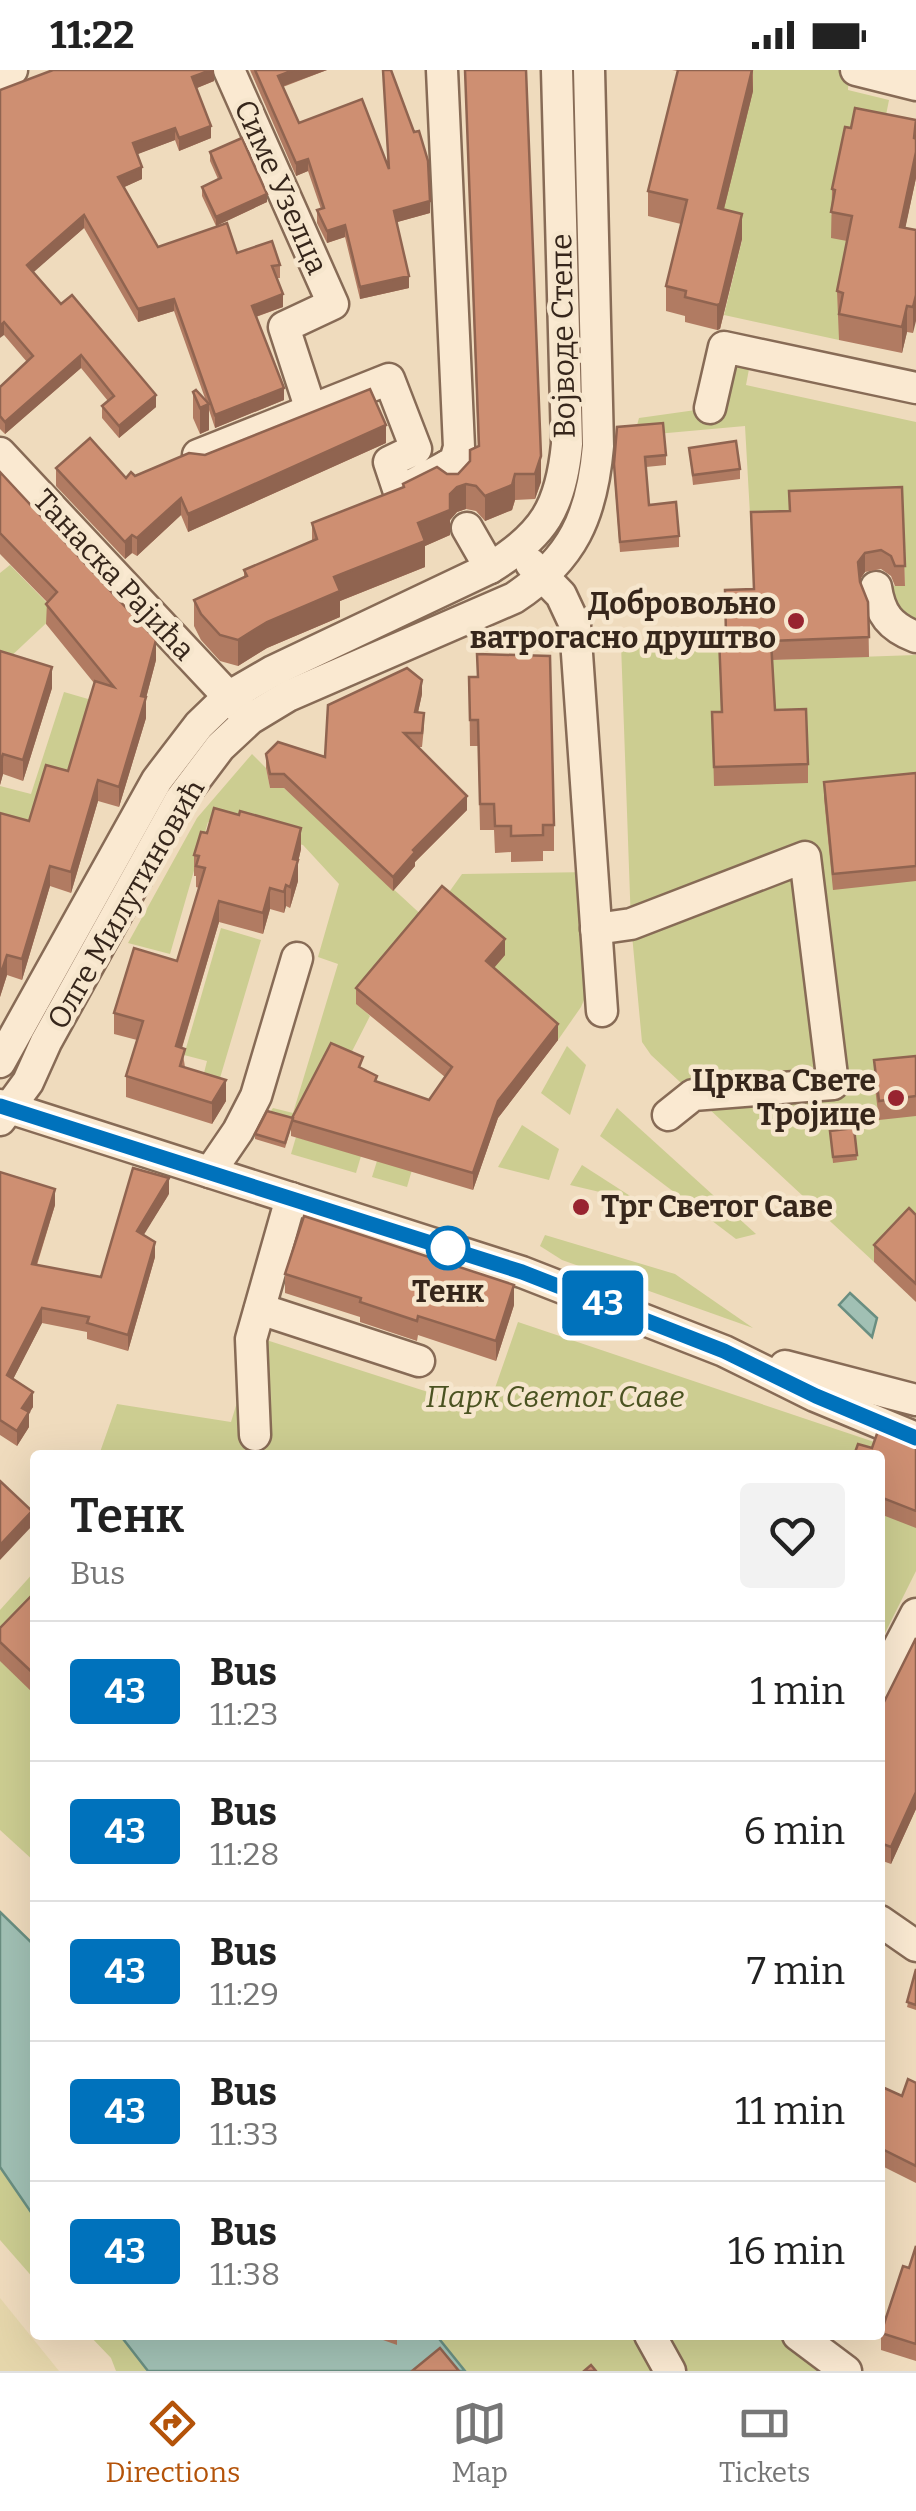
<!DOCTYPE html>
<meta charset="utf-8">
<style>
body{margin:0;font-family:Bitter,serif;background:#f2f2f2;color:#222;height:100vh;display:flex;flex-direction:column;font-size:38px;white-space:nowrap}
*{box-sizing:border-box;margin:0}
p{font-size:32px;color:#767676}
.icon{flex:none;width:55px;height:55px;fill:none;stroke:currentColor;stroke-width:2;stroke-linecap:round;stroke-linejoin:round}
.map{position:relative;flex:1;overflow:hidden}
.details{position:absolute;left:30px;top:1380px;width:855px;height:890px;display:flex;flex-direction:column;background:#fff;border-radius:10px;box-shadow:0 10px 40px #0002}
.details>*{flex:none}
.badge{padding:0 20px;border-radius:8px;font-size:35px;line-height:65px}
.map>.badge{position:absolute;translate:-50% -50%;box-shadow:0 0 0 5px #fff}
.round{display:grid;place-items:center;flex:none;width:105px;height:105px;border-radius:10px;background:#f2f2f2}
.headline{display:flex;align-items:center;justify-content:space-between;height:170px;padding:0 40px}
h1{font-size:48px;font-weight:600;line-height:75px}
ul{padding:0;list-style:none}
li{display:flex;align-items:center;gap:30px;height:140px;padding:0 40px;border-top:2px solid #e0e0e0}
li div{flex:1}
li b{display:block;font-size:38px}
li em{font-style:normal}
li .badge{min-width:110px;font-weight:700;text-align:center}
.status{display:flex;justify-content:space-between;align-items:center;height:70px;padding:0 50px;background:#fff;direction:ltr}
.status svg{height:28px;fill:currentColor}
.dock{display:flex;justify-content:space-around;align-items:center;height:140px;border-top:2px solid #e0e0e0;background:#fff;font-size:28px;color:#767676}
.dock a{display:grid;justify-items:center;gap:5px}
.dock .active{color:#b45309}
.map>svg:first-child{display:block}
.farmland{fill:#e5d6ab}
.green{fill:#cccd91}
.water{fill:#a1c0b4;stroke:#698e81;stroke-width:2.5}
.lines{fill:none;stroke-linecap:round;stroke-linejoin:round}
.minor-casing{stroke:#876b56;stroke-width:35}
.minor{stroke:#fae9d1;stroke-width:30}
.wall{fill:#b17b62}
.shaded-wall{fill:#906450}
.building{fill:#ce8f72;stroke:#906450;stroke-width:2.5}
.line-casing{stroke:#fff;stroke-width:22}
.line{stroke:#0072bc;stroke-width:15}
.poi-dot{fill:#982430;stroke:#f6e6cd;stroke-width:4}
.stop-dot{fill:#fff;stroke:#0072bc;stroke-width:5}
.labels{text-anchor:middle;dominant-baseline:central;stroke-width:9;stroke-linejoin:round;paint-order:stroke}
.street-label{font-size:30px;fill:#36261b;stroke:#f6e6cd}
.poi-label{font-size:30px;font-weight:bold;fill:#36261b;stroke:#f6e6cd;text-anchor:end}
.stop-label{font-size:30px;font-weight:bold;fill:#36261b;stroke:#f6e6cd}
.park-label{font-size:30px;font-style:italic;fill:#4b5321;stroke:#f6e6cd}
</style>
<div class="status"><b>11:22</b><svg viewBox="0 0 49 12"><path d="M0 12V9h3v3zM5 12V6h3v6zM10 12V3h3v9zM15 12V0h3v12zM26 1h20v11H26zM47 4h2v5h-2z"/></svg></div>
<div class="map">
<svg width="916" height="2301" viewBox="0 0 916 2301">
<rect width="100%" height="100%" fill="#efdbbd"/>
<!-- farmland -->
<path class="farmland" d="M0 2228 59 2301H0Z"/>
<!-- green -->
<g class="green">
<path d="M724 0H849L848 20 889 30 881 70 834 126 830 144 835 146 858 174 839 270 724 245 742 170 718 163 752 21Z"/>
<path d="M724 277 752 283 746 315 916 352V567L876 517 905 515 901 437 790 461 751 462 745 356 634 366 639 348 710 338Z"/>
<path d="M10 495 57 543 7 590 0 587V503Z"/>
<path d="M726 565V584L719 587 722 661 775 660 771 590 916 585V1149L874 1192 651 985 642 972 631 854 621 574Z"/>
<path d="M64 622 95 631 68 722 18 807 0 802V716L31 724Z"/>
<path d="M252 684 266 698 270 718H284L427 850 357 934 370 946 345 995 299 1055 267 1046 273 1038 293 1043 338 894 318 887 339 814 303 775 208 752 170 884 128 873 197 748Z"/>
<path d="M592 802 599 894 581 937 558 970 516 933 442 832 462 804Z"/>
<path d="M221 858 261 870 220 1008 204 1003 207 991 184 985Z"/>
<path d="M567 976 586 995 570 1045 541 1023Z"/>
<path d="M617 1038 756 1164 736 1169 600 1066Z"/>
<path d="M522 1055 559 1079 549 1110 498 1097Z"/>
<path d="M296 1067 361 1086 356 1103 291 1084Z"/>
<path d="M377 1091 414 1093 407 1117 372 1107Z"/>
<path d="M582 1095 638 1131 570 1115Z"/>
<path d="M545 1165 675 1204 753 1258 562 1190 540 1176Z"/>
<path d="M518 1252 916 1386V1501L880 1573V1385H99L117 1334 231 1352 257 1267 487 1341Z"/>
<path d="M35 1501V1792L0 1760V1540Z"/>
<path d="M0 2098 35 2148V2210L0 2170Z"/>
<path d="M89 2265H120L148 2301H116L111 2288Z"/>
<path d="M436 2265H805L851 2301H465Z"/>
</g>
<!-- water -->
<g class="water">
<path d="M850 1223 877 1248 872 1267 839 1235Z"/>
<path d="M0 1842 35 1876V2148L0 2097Z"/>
<path d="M120 2265H436L465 2301H148Z"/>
</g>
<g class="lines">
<defs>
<g id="minor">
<path d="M229 0 333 234 284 257 311 340"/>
<path d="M442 0 459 377 455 391 447 396"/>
<path d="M856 0 916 15"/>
<path d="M0 5 12 0"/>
<path d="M710 338 724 277 916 318"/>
<path d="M0 383 241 640"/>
<path d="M198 385 389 309 416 379 389 392 399 422 447 396 452 412"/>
<path d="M467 458 490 498"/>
<path d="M531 494 561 525 575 555 602 941"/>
<path d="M876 517C880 544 890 557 916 567"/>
<path d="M596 859 631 854 805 787 833 1014 693 1025 668 1045"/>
<path d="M0 992 157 710 199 655 228 627 273 601 490 498C544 465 561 437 567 374L557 0"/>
<path d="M0 1035 522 1202 724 1281 815 1326 916 1368"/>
<path d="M0 1050 28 1012 46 972 180 730 220 677 250 649 288 626 514 528C573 489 592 446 598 376L589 0"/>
<path d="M210 1102 238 1061 256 1026 297 888"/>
<path d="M260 1239 419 1291"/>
<path d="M785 1296 916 1330"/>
<path d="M255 1365 251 1269 291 1128"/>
<path d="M880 1613 916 1544"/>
<path d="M880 1851 916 1876"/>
<path d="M650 2265 670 2301"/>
<path d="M798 2265 846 2301"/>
</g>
</defs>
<!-- minor casing -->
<use href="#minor" class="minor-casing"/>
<!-- minor -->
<use href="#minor" class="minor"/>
</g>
<!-- wall -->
<g class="wall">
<path d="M214 0V11L197 18 211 68 179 81 175 70 137 84 142 109 124 117 158 177 237 183 280 195V208H277L283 237 256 247 284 330 215 358 209 340V360L200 364 193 348V322L206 331 174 241 138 252 84 158 33 202 156 337 119 368 102 348V336L108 331 81 298 5 364 0 359V317L27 292 4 265 0 20Z"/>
<path d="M250 0H327L283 17 299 53 388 97 383 0 430 143 397 152 409 218 360 229 345 167 327 173 317 153V140L321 139 308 101 296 106Z"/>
<path d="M465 0H526L541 412 535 429 515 430 512 440 485 451 476 441 466 439 457 442 450 450V465L425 476V497L340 531V547L267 578 238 596 220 591 201 570 194 556V530L244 507V500L312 471V453L447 404H458L470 392 478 377Z"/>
<path d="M672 0H753V21L724 139 742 169 720 259 717 260 685 252V246L666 241V216L681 154 648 146V121L678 1Z"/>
<path d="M916 50V108L905 158 916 160 913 263 907 262 902 283 839 270 837 221 847 171 831 168 832 119 851 58Z"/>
<path d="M210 82 267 132 216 156 202 126V117L218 109 210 91Z"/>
<path d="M617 357 666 385V395L646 397 649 435 679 466V477L620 482 614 404Z"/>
<path d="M386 373 188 462 181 445 137 486 132 483 125 489 56 416V398L126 408 205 385Z"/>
<path d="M689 378 740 399V409L693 415Z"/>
<path d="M0 402 156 590 146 628V648L119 737 98 731 71 823 50 816 22 910 7 905 0 927V743L29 751 68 701 94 613 46 554 47 532 0 484Z"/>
<path d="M902 417 905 516H895L891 506 881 499 865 502 860 510 868 532 869 587 772 590 775 640 808 694V713L714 716 712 642H721L719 567 726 565 725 520 753 519 789 441Z"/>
<path d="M0 581 52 618 23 711 3 704 0 715Z"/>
<path d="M469 607 554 755V781H543V791L511 792V782L495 783 494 760H480L478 676H470Z"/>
<path d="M422 624 418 642 424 657 422 677H418L467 740 415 792V796L393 821 284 718H270L266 698V684L325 687Z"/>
<path d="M916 703V811L833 820 824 728V712Z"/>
<path d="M301 779 298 792V811L290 838 286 836 284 843 270 839 263 864 219 852 182 978 185 997 226 1031 212 1054 126 1027V1006L137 970 114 964V943L177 891 199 818 196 817V806H194V785Z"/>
<path d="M505 885 494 898 558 970 498 1048 473 1120 291 1066V1059L285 1078 255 1069V1064L292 1048 363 999 377 1012 429 1030 445 1007 356 934V918Z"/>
<path d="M916 986V1046L879 1050 874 1010V990Z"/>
<path d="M854 1058 857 1090 833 1093 830 1061Z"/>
<path d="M0 1102 55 1135 37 1195 101 1207 169 1124 143 1165 155 1187 128 1281 87 1269V1262L42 1253 13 1309 33 1337 29 1343V1357L17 1376 0 1365Z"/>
<path d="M916 1145V1232L874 1192V1175Z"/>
<path d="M285 1204 514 1235 496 1291 418 1265 417 1271 360 1252V1247L285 1223Z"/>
<path d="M916 1376V1458L880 1444V1385L872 1378Z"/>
<path d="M35 1522V1625L0 1591V1558Z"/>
<path d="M916 1568V1739L891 1794 880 1790V1640Z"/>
<path d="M916 1899V1940L907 1937Z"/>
<path d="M916 2013V2113L884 2097 880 2109V2016L902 2026Z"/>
<path d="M916 2176V2291L881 2280V2263L909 2198Z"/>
<path d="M369 2265H397V2275Z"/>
</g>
<!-- shaded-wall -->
<g class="shaded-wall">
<path d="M211 0H214V11L192 20V7Z"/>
<path d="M294 0H327L278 18V6Z"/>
<path d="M752 0 753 21 718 163V138Z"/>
<path d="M211 56V68L179 81V68Z"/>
<path d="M175 58V70L133 86V73Z"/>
<path d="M916 59V108L900 183V157Z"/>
<path d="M308 89V101L296 106V93Z"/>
<path d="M142 97V109L118 120V107Z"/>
<path d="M267 124V132L216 156V147Z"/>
<path d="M430 131V143L394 153V141Z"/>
<path d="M742 144V169L720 259 717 260V235Z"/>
<path d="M84 145V158L27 208V195Z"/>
<path d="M345 155V167L327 173V161Z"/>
<path d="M409 206V218L360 229V217Z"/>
<path d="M283 224V237L252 248V236Z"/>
<path d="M916 225V251L913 263V237Z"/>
<path d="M174 229V241L138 252V239Z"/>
<path d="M907 236V262L902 283V257Z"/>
<path d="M4 252V265L0 268V256Z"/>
<path d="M81 285V298L5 364V352Z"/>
<path d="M284 318V330L215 358V345Z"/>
<path d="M156 325V337L119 368V356Z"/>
<path d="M209 334V360L200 364V338Z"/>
<path d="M386 355V373L188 462V444Z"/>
<path d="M541 386V412L535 429V404Z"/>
<path d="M515 404V430L512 440 485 451V426Z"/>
<path d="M466 414V439L457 442 450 450V465L425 476V497L340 531V547L267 578 238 596V570L418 453 457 417Z"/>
<path d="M181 428V445L137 486V468Z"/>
<path d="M132 465V483L125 489V472Z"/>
<path d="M865 483V502L858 512V492Z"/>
<path d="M156 570V590L146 628V648L119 737V717Z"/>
<path d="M52 597V618L23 711V690Z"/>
<path d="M422 610V624L415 656V642Z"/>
<path d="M3 684V704L0 715V695Z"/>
<path d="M98 710V731L71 823V802Z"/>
<path d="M467 726V740L415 792V796L393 821V807L413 780Z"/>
<path d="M301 758V779L298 792V811L290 838 293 789Z"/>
<path d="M50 796V816L22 910V889Z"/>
<path d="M286 815V836L284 843V822Z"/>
<path d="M270 818V839L263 864V843Z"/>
<path d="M219 831V852L176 997V976Z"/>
<path d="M505 869V885L486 907V891Z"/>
<path d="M7 885V905L0 927V906Z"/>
<path d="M558 954V970L498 1048 473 1120V1103L498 1031Z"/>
<path d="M226 1010V1031L212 1054V1033Z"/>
<path d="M169 1108V1124L137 1176V1161Z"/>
<path d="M55 1119V1135L32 1209V1194Z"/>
<path d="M155 1172V1187L128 1281V1265Z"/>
<path d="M514 1215V1235L496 1291V1271Z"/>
<path d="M42 1238V1253L7 1321V1305Z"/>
<path d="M33 1322V1337L29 1343V1357L17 1376V1361L22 1338Z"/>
<path d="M32 1441V1456L0 1490V1475Z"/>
<path d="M916 1722V1739L891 1794V1777Z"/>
<path d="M884 2080V2097L880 2109V2092Z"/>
</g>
<!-- building -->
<g class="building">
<path d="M53 0H211L192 7 211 56 179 68 175 58 133 73 142 97 118 107 158 177 227 153 237 183 272 171 280 195 272 196 283 224 252 236 284 318 215 345 174 229 138 239 84 145 27 195 61 234 72 225 156 325 119 356 102 336 114 326 81 285 5 352 0 346V317L33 286 4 252 0 256V20Z"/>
<path d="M255 0H294L278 6 299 53 362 29 389 99 383 0H391L414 62 419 61 428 91 430 131 394 141 409 206 360 217 345 155 327 161 317 140 324 138 308 89 296 93Z"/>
<path d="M465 0H526L541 386 535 404H515L512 415 485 426 476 416 466 414 457 417 450 424V440L418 453 425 471 334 507 340 521 267 552 238 570 220 565 201 544 194 530 247 506 244 500 317 469 312 453 404 417 403 414 437 397 447 404H458L470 391V380L479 376Z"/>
<path d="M678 0H752L718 138 742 144 720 234 717 235 685 227 686 221 666 216 687 130 648 121Z"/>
<path d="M855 38 916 50 914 68 916 69V82L900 157 916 160V225L913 237 907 236 902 257 839 244 843 223 837 221 852 146 831 142 835 120 832 119 845 57 851 58Z"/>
<path d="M242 68 267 124 216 147 202 117 221 108 210 82Z"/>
<path d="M370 319 386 355 188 444 181 428 137 468 132 465 125 472 56 398 90 368 126 408 131 402 135 406 189 383 205 385Z"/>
<path d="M196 320 209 334 200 338 193 322Z"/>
<path d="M663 353 666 385 645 387 649 435 676 432 679 466 620 472 614 394 617 357Z"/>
<path d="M736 371 740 399 693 405 689 378Z"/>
<path d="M0 402 156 570 141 626 146 627 119 717 98 710 71 802 50 796 22 889 7 885 0 906V743L29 751 46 695 68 701 95 611 114 617 46 534 57 522 0 463Z"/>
<path d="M902 417 905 496H895L891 486 881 480 865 483 858 492 860 512 868 532 869 567 771 571 775 640 806 639 808 694 714 697 712 642H722L719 567 726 565 725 520 754 519 751 442 790 441 789 421Z"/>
<path d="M0 581 52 597 23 690 3 684 0 695Z"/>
<path d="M477 584 550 586 554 755H543V765L511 766V756H495L494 734H480L478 650H470L469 607H478Z"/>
<path d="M407 598 422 610 415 642 424 643 422 663H404L467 726 413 780 415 782 393 807 284 704H270L266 684 278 672 325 687 328 635Z"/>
<path d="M916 703V796L833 804 824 712Z"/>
<path d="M214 738 239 745 240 741 301 758 293 789 298 790 290 817 286 815 284 822 270 818 263 843 219 831 176 976 185 979 180 996 226 1010 212 1033 126 1006 143 951 114 943 134 878 177 891 205 798 196 796 199 786 194 785 201 762 207 763Z"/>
<path d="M442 816 505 869 486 891 558 954 498 1031 473 1103 291 1050 331 973 363 987 359 997 377 1006 375 1011 429 1030 452 997 356 918Z"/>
<path d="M916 986V1026L879 1031 874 990Z"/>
<path d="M267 1041 293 1048 285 1073 255 1064Z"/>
<path d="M854 1058 857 1085 833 1087 830 1061Z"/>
<path d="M133 1098 169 1108 137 1161 155 1172 128 1265 87 1253 89 1247 42 1238 7 1305 33 1322 22 1338 29 1342 17 1361 0 1350V1102L55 1119 32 1194 101 1207Z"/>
<path d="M909 1138 916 1145V1214L874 1175Z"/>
<path d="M304 1146 514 1215 496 1271 418 1246 417 1251 360 1232 361 1228 285 1204Z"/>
<path d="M878 1361 916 1376V1441L880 1427V1385H854L858 1374 872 1378Z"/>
<path d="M0 1411 32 1441 0 1475Z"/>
<path d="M35 1522V1605L0 1572V1558Z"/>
<path d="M916 1568V1722L891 1777 880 1773V1640Z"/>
<path d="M916 1899V1935L907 1932Z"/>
<path d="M908 2009 916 2013V2096L884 2080 880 2092V2016L902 2026Z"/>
<path d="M916 2176V2274L881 2263 903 2196 909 2198Z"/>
<path d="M440 2278 459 2301H412Z"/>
<path d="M591 2295 596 2301H584Z"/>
</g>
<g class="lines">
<defs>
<path id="line" d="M0 1036 522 1202 724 1281 816 1326 916 1368"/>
</defs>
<!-- line casing -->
<use href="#line" class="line-casing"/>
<!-- line -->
<use href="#line" class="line"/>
</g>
<!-- markers -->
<g class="poi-dot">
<circle cx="796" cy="551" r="10"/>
<circle cx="896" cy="1028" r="10"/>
<circle cx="581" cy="1137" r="10"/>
</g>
<circle class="stop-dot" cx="448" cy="1178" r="20"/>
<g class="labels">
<!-- street labels -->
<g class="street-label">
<text transform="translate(281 117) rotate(66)">Симе Узелца</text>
<text transform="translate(563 266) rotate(-91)">Војводе Степе</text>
<text transform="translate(114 505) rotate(47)">Танаска Рајића</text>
<text transform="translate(126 834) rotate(-60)">Олге Милутиновић</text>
</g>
<!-- poi labels -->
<g class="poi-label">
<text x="776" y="534">Добровољно<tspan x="776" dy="34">ватрогасно друштво</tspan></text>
<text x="876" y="1011">Црква Свете<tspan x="876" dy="34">Тројице</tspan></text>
<text x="601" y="1137" text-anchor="start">Трг Светог Саве</text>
</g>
<!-- stop labels -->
<g class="stop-label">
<text x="448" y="1222">Тенк</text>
</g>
<!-- park labels -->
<g class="park-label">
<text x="555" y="1327">Парк Светог Саве</text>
</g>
</g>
</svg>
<b class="badge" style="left:603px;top:1233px;background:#0072bc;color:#fff">43</b>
<section class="details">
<div class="headline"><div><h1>Тенк</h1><p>Bus</p></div><a class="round"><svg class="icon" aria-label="heart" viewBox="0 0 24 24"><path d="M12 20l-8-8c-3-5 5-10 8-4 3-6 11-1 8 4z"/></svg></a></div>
<ul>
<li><span class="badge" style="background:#0072bc;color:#fff">43</span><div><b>Bus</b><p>11:23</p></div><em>1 min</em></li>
<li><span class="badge" style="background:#0072bc;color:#fff">43</span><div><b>Bus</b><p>11:28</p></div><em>6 min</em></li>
<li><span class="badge" style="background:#0072bc;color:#fff">43</span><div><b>Bus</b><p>11:29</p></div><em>7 min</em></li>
<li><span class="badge" style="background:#0072bc;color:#fff">43</span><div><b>Bus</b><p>11:33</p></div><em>11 min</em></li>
<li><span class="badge" style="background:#0072bc;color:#fff">43</span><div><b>Bus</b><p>11:38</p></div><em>16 min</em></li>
</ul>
</section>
</div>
<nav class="dock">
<a class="active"><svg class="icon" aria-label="directions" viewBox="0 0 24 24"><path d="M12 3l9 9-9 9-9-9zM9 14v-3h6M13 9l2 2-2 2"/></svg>Directions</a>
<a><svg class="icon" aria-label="map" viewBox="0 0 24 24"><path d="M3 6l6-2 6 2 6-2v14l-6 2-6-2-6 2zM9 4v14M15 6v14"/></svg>Map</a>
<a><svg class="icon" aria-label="tickets" viewBox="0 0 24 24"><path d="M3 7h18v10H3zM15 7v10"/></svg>Tickets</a>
</nav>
